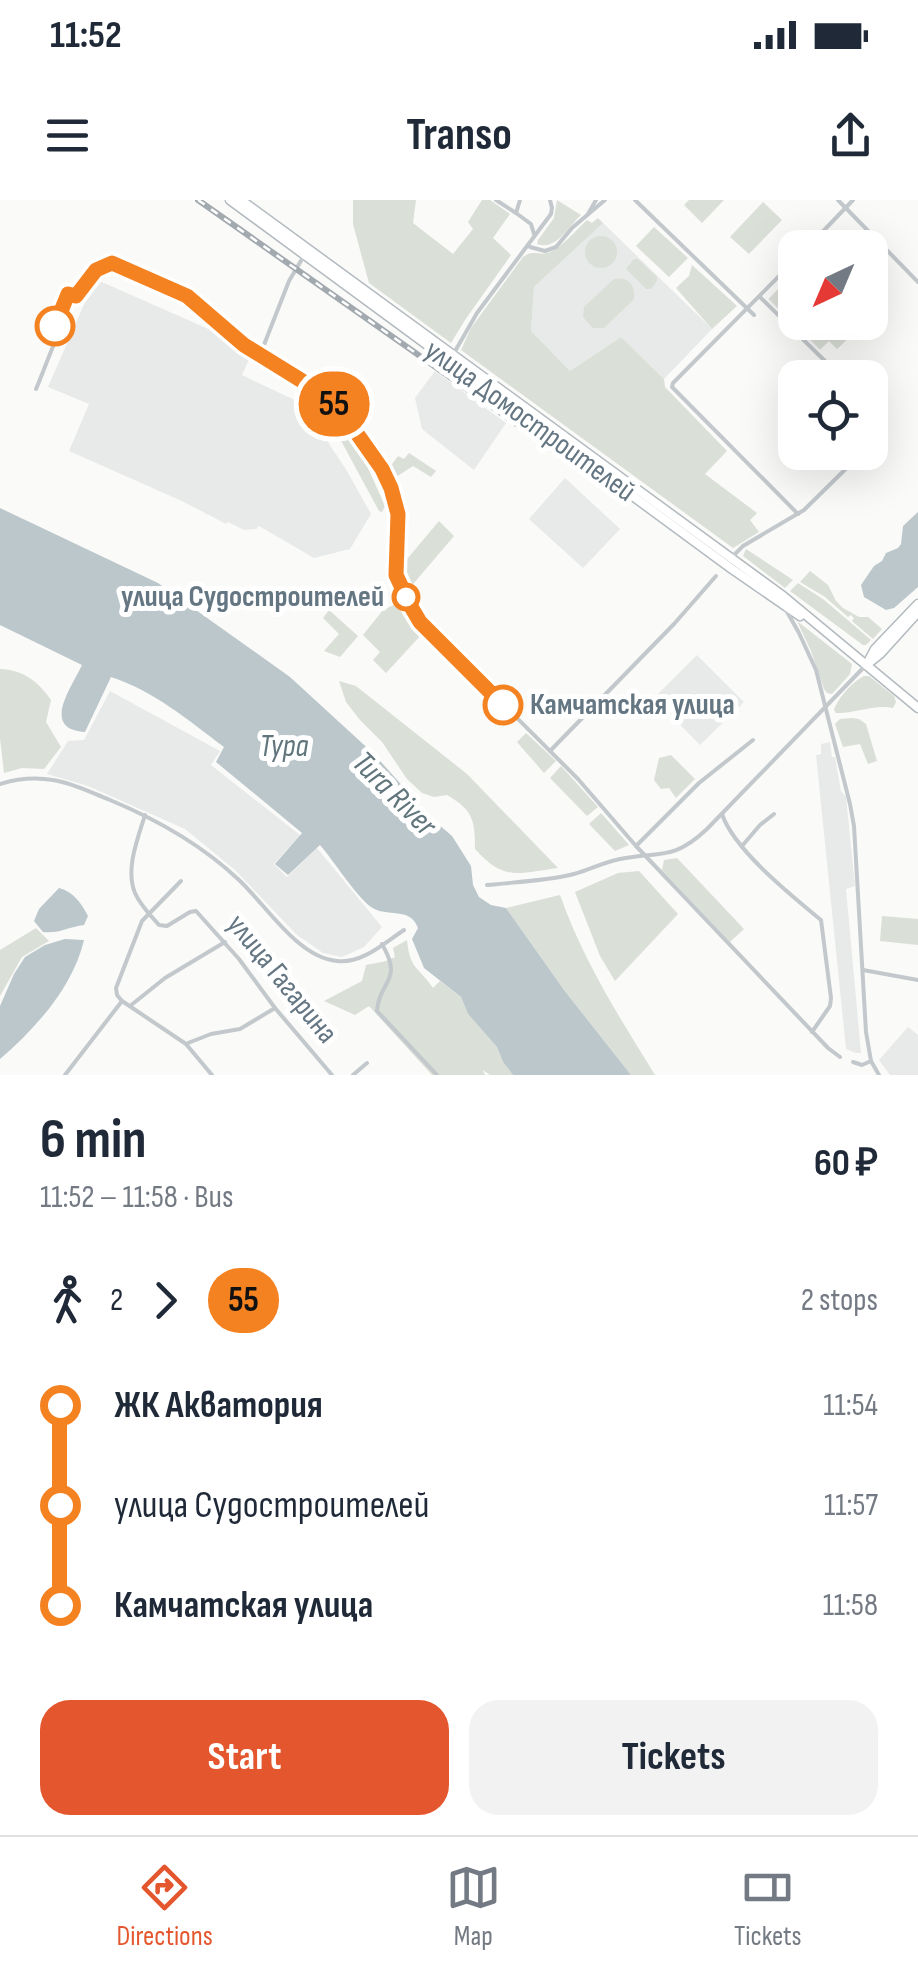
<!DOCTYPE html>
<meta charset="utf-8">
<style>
body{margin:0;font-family:"Sofia Sans Condensed",sans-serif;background:#f2f2f3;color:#1f2937;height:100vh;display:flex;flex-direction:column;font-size:38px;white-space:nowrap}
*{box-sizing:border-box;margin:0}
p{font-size:32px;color:#747a83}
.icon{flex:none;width:55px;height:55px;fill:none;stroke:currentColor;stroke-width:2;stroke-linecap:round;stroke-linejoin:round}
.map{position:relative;height:875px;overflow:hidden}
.side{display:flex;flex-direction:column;background:#fff;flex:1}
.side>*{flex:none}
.badge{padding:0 20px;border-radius:32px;font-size:35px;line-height:65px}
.needle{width:65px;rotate:224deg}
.controls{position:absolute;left:778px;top:30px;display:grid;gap:20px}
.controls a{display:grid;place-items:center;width:110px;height:110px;border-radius:20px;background:#fff;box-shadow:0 10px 40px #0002;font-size:50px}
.map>.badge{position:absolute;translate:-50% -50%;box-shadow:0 0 0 5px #fff}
.legs{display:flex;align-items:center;gap:15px;height:110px;padding:0 40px;font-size:32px}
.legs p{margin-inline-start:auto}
.summary{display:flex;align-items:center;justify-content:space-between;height:170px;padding:0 40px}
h1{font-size:55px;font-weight:700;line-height:75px}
.cta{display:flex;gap:20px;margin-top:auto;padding:20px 40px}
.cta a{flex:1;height:115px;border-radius:30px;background:#e4572e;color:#fff;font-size:40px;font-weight:700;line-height:115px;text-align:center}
.cta a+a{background:#f2f2f3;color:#1f2937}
ul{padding:0 40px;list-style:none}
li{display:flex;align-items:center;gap:35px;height:100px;font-size:38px}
li i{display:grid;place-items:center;width:15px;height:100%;margin:0 12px;background:currentColor}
li i::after{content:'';width:25px;height:25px;margin:-12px;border:8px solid;border-radius:50%;background:#fff}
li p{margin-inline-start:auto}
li:first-child i{background:linear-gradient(#0000 50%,currentColor 0)}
li:last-child i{background:linear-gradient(currentColor 50%,#0000 0)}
.status{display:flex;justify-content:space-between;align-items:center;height:70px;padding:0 50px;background:#fff;direction:ltr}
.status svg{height:28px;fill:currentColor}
header{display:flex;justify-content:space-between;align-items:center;height:130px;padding:0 40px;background:#fff;font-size:45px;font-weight:700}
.tab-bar{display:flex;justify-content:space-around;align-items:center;height:140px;border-top:2px solid #e0e1e3;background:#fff;font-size:28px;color:#747a83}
.tab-bar a{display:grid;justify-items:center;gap:5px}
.tab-bar .active{color:#e4572e}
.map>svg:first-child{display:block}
.built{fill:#e8e9e9}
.green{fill:#dadfd7}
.water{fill:#bbc7cb}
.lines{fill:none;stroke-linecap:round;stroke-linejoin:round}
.secondary-casing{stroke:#b3babf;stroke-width:11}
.street{stroke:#c3c8cc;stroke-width:4}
.secondary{stroke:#fff;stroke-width:8}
.rail-casing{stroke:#a2aab0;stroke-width:6}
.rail{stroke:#fff;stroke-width:2.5;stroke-dasharray:8;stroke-linecap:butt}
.line-1-casing{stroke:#fff;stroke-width:22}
.line-1{stroke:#f58220;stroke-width:15}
.stop-1-dot{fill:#fff;stroke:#f58220;stroke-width:5}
.labels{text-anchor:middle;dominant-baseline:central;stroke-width:10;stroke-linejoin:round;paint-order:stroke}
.street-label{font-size:30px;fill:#657683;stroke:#fff}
.stop-label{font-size:30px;font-weight:bold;fill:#657683;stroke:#fff;text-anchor:end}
.water-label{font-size:32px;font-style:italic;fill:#60757c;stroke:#fff}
</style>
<div class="status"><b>11:52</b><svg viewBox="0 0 49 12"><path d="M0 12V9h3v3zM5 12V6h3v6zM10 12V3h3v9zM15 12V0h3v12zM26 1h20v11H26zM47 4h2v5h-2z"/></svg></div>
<header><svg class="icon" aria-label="menu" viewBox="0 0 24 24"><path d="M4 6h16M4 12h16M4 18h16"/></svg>Transo<svg class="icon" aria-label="share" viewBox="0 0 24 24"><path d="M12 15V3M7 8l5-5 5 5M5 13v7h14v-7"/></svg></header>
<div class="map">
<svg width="918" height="875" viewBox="0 0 918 875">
<rect width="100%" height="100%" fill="#fafaf8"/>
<!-- built -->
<g class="built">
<path d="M603 23 712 129 664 179 621 137 570 171 531 131 534 87Z"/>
<path d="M795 72V122L864 123 837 149 829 141 820 150 768 99Z"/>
<path d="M95 79 231 139 252 153 242 175 303 204 347 271 371 314 350 349 314 358 259 326 256 329 244 330 228 322 226 324 184 302 69 251 89 204 48 187Z"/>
<path d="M435 171 506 223 474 270 422 229 415 198Z"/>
<path d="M565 278 620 329 583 368 529 319Z"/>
<path d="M697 455 744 502 700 545 654 498Z"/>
<path d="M110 491 220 551 211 565 300 635 274 664 287 677 317 648 382 727 364 747 342 757 323 753 297 735 235 670 185 629 88 586 47 574 68 541 84 540Z"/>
<path d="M830 542 832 557H835L841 591 846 597 855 686 846 689 861 853H856L846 849 816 555 821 554V544Z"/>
<path d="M908 827 918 835V875H890L879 860Z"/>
</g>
<!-- green -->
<g class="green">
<path d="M353 0H416L413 23 453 54 473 29 468 22 482 0H490L510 14 493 38 511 55 465 120 451 143 369 83 353 24Z"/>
<path d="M557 0 581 15C568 27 556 51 537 44L538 40 554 18Z"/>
<path d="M689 0H724L702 23 684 5Z"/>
<path d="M763 2 782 20 749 54 730 37Z"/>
<path d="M598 18 603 23 534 87 531 131 570 171 621 137 664 179 665 187 727 251 705 274 757 313 750 320 759 332 733 348 461 150 471 128 523 57C533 50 536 55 547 53 559 51 578 28 587 20L592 23Z"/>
<path d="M654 27 688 58 669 77 636 46Z"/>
<circle cx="601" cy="52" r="16"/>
<path d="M634 59H638L657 77V81L651 89H646L626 69Z"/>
<path d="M692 65 737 106 712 129 676 88 689 76Z"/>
<path d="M614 79C628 76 636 85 634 99L604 128H593L583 117 584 107Z"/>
<path d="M784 83 789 88 786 92 795 101V105L785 115 769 99Z"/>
<path d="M791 114 795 118V122L800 123 815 137 831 123H857L861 126 837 149 829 141 820 149 787 117Z"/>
<path d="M342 231H346L367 266 385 306 382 312 379 311 339 237Z"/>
<path d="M409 253 436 271 431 277 413 266 396 277 404 305 399 306 387 271 398 256 404 259Z"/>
<path d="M439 321 454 336 408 390 398 378 402 362 408 358Z"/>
<path d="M746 349 793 380 785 388 743 356Z"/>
<path d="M810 371 828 385 836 401 843 408 859 417H868L882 429 873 439 852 421 854 418 851 415 848 417 825 397 800 382Z"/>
<path d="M798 383 823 399 871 440 866 445H863L790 391Z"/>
<path d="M400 402 421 435 386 473 373 460 380 452 363 435 383 410Z"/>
<path d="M329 410 358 436 340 457 324 451 339 434 323 418Z"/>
<path d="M797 421 852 464 850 474 832 494 827 493 824 489 811 451Z"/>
<path d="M0 469C23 470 38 481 51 500L46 522 61 547 44 569 22 568 4 573 0 538Z"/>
<path d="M864 476H869L894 496 896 502 893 508C873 504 855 514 836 513L834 510C838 498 852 482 864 476Z"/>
<path d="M339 481 356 486 467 574 558 668C519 673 504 682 475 649 475 620 473 610 447 595L434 597 422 593 407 579 382 542 360 520 346 502Z"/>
<path d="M852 518 859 519 866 524 877 561 868 564 860 544 843 547 835 524 840 519Z"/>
<path d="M526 533 556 561 544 573 517 542Z"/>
<path d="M671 555 695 579 676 598 669 588 661 589 654 580 659 558Z"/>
<path d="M561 566 598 607 587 616 550 578Z"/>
<path d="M601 613 629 645 615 651 589 624Z"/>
<path d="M677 658 744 729 730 742 662 670 664 660Z"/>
<path d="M639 671 678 714 615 781 600 756 575 692 618 673Z"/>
<path d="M560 695C583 760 619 817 655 875H631L564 790 506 708Z"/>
<path d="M882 716 918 719V745L880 741Z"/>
<path d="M36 728 49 741 22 757 0 796V750Z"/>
<path d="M407 740C410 770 418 766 433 788L440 781 461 797 468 814 497 847 503 862 513 875H490L483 870 485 875H432L369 806 355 815 324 801 362 781 366 765 386 761 395 757 393 748Z"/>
</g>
<!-- water -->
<g class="water">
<path d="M0 308 158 383 290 477 374 554 430 617 452 636 471 666 473 685 479 697 491 705 506 708 564 790 631 875H513L503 862 497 847 468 814 461 797 424 768 412 739 418 728C410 706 387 718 371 707 356 696 333 660 320 645L288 675 275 664 302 633 216 562 224 547C188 520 154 491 111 477L85 532C40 529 72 487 82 465L0 425Z"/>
<path d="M918 312V387L894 408 886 410 864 397 861 385 874 366 882 361 886 353 898 348 901 344 903 326Z"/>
<path d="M59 688C74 692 81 703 88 716L84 725C68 727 59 734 43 732L34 721 39 709Z"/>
<path d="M65 739 84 740C73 787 36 828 0 859V806L14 774 25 757 45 745Z"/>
</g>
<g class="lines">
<defs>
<g id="secondary">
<path d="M230 0 732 369 800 416"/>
<path d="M241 0 783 396 918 508"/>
<path d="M870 462 880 454 918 412"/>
<path d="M867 464 875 449 918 404"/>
</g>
</defs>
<!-- secondary casing -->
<use href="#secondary" class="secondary-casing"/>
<!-- street -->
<g class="street">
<path d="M496 0 516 13"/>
<path d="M520 0 516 13 531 24 534 34"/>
<path d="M635 0 754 115"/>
<path d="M838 0 918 82"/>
<path d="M588 14 596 0"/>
<path d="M530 47 545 51 556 47 572 28 605 0"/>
<path d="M807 48 853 0"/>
<path d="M795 60 673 183 672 187 798 314"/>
<path d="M760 97 826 162"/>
<path d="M454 153 477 113 551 14 552 8 550 0"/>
<path d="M260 155 289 81 305 54"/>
<path d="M36 189C50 157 77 70 112 63L187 96 244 145 320 192 347 218 382 269 391 289 399 314 396 375 417 418 578 579 636 646 828 848 840 857"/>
<path d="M870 246 871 245"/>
<path d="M732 357 743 346 804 310 863 252"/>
<path d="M786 410 799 433 816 470 850 604 854 626 866 832 871 861 879 875"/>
<path d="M550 551 674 424 716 376"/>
<path d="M0 584C16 579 36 577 53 580 73 583 92 593 110 600 158 620 201 644 239 680 266 705 298 758 337 761 362 764 384 743 404 730"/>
<path d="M722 614C734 650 792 696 821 720L831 798 830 806 812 832"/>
<path d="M145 615C138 638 125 669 135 693 140 705 151 716 159 725L167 726 190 712 196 711 239 759 275 808 332 875"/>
<path d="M636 646 699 583 753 540"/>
<path d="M742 646 760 625 774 614"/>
<path d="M487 685C515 682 547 681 574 674 589 670 604 662 620 659 660 651 673 661 707 629L867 464"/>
<path d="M382 744C404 782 379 780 377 811L437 875"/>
<path d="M863 770 918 780"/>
<path d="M122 801 186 844 212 875"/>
<path d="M130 806 165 778 225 742"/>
<path d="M188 843 211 834 240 829 275 808"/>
<path d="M853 862 862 865 871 861"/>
<path d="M65 875 122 801 117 795 116 788 142 721 181 681"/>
<path d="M353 875 367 863"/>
</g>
<!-- secondary -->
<use href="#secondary" class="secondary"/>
<defs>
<path id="rail" d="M198 0 612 291"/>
</defs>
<!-- rail casing -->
<use href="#rail" class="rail-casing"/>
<!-- rail -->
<use href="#rail" class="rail"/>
</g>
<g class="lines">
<defs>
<path id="line-1" d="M55 126 68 94 76 96 96 70 112 63 187 96 244 145 320 192 346 218 382 269 391 288 398 314 396 375 410 405 420 422 503 505"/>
</defs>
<!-- line-1 casing -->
<use href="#line-1" class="line-1-casing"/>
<!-- line-1 -->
<use href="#line-1" class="line-1"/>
</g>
<!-- markers -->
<g class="stop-1-dot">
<circle cx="55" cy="126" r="18"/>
<circle cx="406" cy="397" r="12"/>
<circle cx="503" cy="505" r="18"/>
</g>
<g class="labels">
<!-- street labels -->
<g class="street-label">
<text transform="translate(530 221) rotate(36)">улица Домостроителей</text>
<text transform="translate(282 779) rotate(51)">улица Гагарина</text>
</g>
<!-- stop labels -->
<g class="stop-label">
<text x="384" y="397">улица Судостроителей</text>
<text x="530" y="505" text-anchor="start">Камчатская улица</text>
</g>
<!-- water labels -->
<g class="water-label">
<text x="284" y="546">Тура</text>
<text transform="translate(394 594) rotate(45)">Tura River</text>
</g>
</g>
</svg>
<div class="controls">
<a><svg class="needle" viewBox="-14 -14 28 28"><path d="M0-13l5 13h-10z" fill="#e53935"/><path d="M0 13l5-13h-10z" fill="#747a83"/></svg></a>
<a><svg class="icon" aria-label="locate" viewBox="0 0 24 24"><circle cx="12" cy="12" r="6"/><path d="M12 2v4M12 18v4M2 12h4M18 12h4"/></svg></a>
</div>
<b class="badge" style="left:334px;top:204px;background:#f58220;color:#111">55</b>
</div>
<section class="side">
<div class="summary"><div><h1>6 min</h1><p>11:52 – 11:58 · Bus</p></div><b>60 ₽</b></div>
<div class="legs"><svg class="icon" aria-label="walk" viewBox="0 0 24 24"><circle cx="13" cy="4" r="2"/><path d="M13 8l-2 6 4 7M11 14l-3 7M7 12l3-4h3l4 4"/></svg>2<svg class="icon" aria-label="forward" viewBox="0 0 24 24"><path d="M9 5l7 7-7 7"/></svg><b class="badge" style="background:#f58220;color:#111">55</b><p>2 stops</p></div>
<ul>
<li><i style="color:#f58220"></i><b>ЖК Акватория</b><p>11:54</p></li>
<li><i style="color:#f58220"></i><span>улица Судостроителей</span><p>11:57</p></li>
<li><i style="color:#f58220"></i><b>Камчатская улица</b><p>11:58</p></li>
</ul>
<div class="cta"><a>Start</a><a>Tickets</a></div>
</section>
<nav class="tab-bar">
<a class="active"><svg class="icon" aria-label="directions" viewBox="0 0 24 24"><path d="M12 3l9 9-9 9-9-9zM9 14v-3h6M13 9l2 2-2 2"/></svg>Directions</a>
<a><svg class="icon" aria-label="map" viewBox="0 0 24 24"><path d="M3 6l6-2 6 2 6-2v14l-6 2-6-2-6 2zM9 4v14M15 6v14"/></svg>Map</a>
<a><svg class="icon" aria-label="tickets" viewBox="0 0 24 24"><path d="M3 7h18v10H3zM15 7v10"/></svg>Tickets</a>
</nav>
